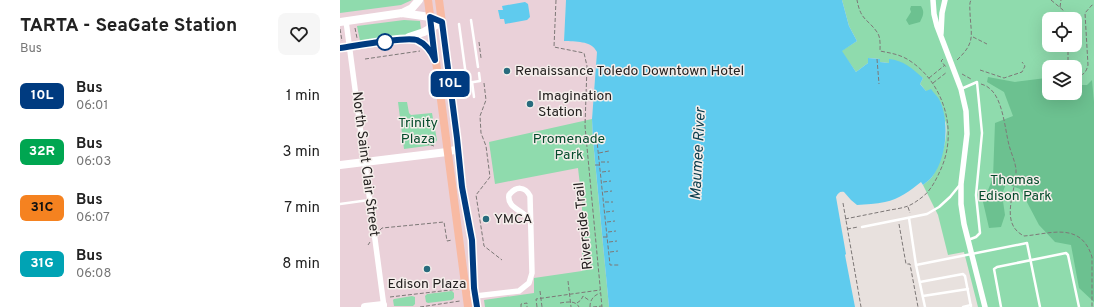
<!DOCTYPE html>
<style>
body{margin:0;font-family:Overpass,sans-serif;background:#f6f6f6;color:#222;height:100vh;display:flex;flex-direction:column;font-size:15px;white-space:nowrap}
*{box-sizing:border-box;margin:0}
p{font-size:13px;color:#767676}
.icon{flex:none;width:22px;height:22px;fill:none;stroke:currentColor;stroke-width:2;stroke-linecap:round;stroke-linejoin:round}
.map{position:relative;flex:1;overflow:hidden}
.sheet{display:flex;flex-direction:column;background:#fff;width:340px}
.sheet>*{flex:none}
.badge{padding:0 8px;border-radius:6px;font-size:14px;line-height:26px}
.buttons{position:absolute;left:702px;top:12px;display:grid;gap:8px}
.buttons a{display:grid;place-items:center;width:40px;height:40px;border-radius:8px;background:#fff;box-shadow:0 4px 16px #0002;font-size:20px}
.map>.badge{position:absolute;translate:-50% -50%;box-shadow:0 0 0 2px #fff}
.round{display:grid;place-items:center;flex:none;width:42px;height:42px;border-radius:8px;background:#f6f6f6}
.head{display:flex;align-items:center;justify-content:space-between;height:68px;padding:0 20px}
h1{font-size:19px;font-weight:700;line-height:30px}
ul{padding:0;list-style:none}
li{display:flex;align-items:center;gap:12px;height:56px;padding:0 20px}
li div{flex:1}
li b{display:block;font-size:15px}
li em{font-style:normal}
li .badge{min-width:44px;font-weight:700;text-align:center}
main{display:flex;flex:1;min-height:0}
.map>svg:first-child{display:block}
.commercial{fill:#ead1d9}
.green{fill:#8fdbad;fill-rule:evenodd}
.forest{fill:#6cc190}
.water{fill:#5fcbee}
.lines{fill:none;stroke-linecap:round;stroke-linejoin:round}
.path{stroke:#7d7877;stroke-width:1;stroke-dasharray:4 2;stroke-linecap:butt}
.lane{stroke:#fff;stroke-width:2.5}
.street{stroke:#fff;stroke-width:5.5}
.secondary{stroke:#fff;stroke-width:8}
.primary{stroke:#f8baa3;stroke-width:8}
.line-casing{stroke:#fff;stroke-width:9}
.line{stroke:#003b80;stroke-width:6}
.stop-dot{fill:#fff;stroke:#003b80;stroke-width:2}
.poi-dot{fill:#286b7d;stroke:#f5eeeb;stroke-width:1.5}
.labels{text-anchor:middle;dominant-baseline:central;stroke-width:3;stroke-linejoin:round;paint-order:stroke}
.poi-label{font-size:14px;fill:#242120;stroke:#f5eeeb;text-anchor:start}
.park-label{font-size:14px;fill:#044b2b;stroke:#f5eeeb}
.street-label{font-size:14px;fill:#242120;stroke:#f5eeeb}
.water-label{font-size:15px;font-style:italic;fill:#0c3e4d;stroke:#f5eeeb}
</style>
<main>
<section class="sheet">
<div class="head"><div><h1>TARTA - SeaGate Station</h1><p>Bus</p></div><a class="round"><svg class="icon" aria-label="heart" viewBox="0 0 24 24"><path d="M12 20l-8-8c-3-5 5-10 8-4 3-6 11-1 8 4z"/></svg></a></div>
<ul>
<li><span class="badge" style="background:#003b80;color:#fff">10L</span><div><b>Bus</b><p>06:01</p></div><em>1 min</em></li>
<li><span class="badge" style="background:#00a651;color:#fff">32R</span><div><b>Bus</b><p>06:03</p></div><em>3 min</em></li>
<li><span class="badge" style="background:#f58220;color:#111">31C</span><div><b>Bus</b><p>06:07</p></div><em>7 min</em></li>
<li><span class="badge" style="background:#00a3b4;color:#fff">31G</span><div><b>Bus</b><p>06:08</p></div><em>8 min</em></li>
</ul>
</section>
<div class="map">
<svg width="754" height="307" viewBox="0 0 754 307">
<rect width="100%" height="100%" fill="#e8e1de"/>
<!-- commercial -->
<path class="commercial" d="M0 0H226L224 40 249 43 255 47 257 52 252 119 253 140 269 307H0Z"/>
<!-- green -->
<g class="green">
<path d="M0 0H72L61 5 0 13Z"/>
<path d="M502 0H754V307H638L624 252 608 255 598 215 583 185C586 182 590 180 592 177 600 166 609 135 606 123 604 115 586 90 580 84L583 78 549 63 540 62V59L529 58 528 63 516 72 501 51 517 41 509 26ZM709 19H735V45H709ZM709 67H735V93H709Z"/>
<path d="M64 20 80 21 81 30 62 36 20 41 17 26Z"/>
<path d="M58 102H67L69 113 71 115 92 113 97 140 94 145 64 149Z"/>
<path d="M252 119 253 141 269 307H145L144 300 194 293V278L242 271V203L238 168 155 184 149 142Z"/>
<path d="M112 291 114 293V298L112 300 88 303 86 302 85 296 87 294Z"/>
<path d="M72 296 75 297V304L73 306H54L53 300 54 299Z"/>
</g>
<!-- forest -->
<g class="forest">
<path d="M571 6H581C585 12 583 16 580 22L569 25 566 20 571 12 570 9Z"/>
<path d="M648 77 675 82 706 78 709 79V93H735V85H747L752 80 754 102V302L739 288 731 245 715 242 699 225 680 189 666 184 662 194 665 215 661 227 649 228 643 202 653 178 655 123 673 116 664 92 647 82Z"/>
</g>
<!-- water -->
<g class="water">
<path d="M226 0H502L509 26 517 41 502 51 516 72 528 63V58L540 59V62L549 63V59C563 60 573 69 583 78L580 84 586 91 591 89C593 92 597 96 599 99 610 120 607 158 592 177 590 180 586 182 583 185L581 182C570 191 559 199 545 202 536 204 526 204 517 205L511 200 504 192C500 191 498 193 496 197L506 254 505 255 515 307H269L253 140 252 119 257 52C251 40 235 42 224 41Z"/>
<path d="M185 2 188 4 190 17 187 20 165 24 164 19H160L158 10H163L162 6Z"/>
</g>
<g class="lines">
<!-- path -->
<g class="path">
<path d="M216 0 214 47 244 53 247 66 245 126 262 307"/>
<path d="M711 0 723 10 727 19"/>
<path d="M720 7 721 0"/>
<path d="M15 28 17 38"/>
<path d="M0 29 2 41"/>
<path d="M633 37 647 44"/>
<path d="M139 42 141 58"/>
<path d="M25 59 80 51"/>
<path d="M537 59 539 84"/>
<path d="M603 59 601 61 606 67"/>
<path d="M617 60C636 42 631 36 630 13 630 8 629 4 631 0"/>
<path d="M728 67V45"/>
<path d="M640 70 664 78 682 72 685 66 682 62"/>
<path d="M622 74 631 79"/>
<path d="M735 76C743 76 746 73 748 65L745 13 752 5H754"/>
<path d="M589 78 605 65"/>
<path d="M144 83 146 100 140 116 141 133 146 146 150 177 136 195 144 246 162 260"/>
<path d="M593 83 607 72"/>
<path d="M641 84C644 85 647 86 649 88 663 98 665 130 669 145 671 153 675 161 676 169 677 190 658 223 684 236 710 234 741 221 752 257V307"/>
<path d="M266 140 257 141 270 265H280"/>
<path d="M85 143 94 146"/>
<path d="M259 153 269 151"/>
<path d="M261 162H269"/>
<path d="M255 165H260"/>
<path d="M262 172 270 171"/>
<path d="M263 182 271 181"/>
<path d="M264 192 272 191"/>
<path d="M265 202H273"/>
<path d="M503 203 521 307"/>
<path d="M568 207 570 213"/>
<path d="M266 212 274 211"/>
<path d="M505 219C520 216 535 213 550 210 556 209 563 208 568 206 573 204 577 201 581 198 590 192 596 180 600 171 619 132 604 81 567 59 558 54 550 53 540 51 540 45 541 38 537 32 527 18 521 21 517 0"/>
<path d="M267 222 275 221"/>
<path d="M559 224 566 264H570L578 307"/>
<path d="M507 229 518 227"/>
<path d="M40 230 42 228 104 222 107 241 112 240"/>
<path d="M268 232 276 231"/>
<path d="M263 237H267"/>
<path d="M269 242 277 241"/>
<path d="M28 245 30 242"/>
<path d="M270 252 278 251"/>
<path d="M228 281 231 307"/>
<path d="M200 291 202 307"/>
<path d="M50 297 119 289"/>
<path d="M220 303C227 302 235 300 239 307"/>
<path d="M237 303 241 300 243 296 250 301"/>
<path d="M80 307 120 301"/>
<path d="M181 307V304L187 303V307"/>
<path d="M197 307 196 299 260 290"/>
<path d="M250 307C250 300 253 296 260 293"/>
<path d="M253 307 262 306"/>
</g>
<!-- lane -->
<g class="lane">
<path d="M131 20 138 67"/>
<path d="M119 24 127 83 140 81 139 73"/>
<path d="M132 82 134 97"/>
<path d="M621 89 637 82 642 133 636 195 640 233 636 237 628 240"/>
<path d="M0 204 29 200"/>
<path d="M569 218 576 265 585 307"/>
<path d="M522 227 587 214 599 207 610 197 619 186"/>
<path d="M576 265 687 243 700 307"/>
<path d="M580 282 623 274 625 276 631 307"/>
<path d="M583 296 628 289"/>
<path d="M623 307 631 305"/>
<path d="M661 307 654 269 657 267 726 253 728 255 739 307"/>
</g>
<!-- street -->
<g class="street">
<path d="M593 0 594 14 597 26 621 89 626 111 627 134 621 184V204L624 224 645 307"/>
<path d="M6 21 44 307"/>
<path d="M601 33 602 13 605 0"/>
<path d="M127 297 179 291 189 283 192 273 190 196C185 186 176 186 169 195 167 206 178 209 185 215 187 217 189 220 191 223"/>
</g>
<!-- secondary -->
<g class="secondary">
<path d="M62 13 72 8 79 0"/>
<path d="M0 22 62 13 90 17 102 22"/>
<path d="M69 37 84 32 96 25"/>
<path d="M0 48 62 39 76 40 89 48 95 59"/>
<path d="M0 165 107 152 118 149"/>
<path d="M25 307 43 305"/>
</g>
<!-- primary -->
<g class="primary">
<path d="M88 0 128 307"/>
<path d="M99 0 117 138 121 180 132 240 134 288 137 307"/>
</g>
</g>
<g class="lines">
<defs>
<path id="line" d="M0 48C15 46 65 36 77 40 86 44 91 51 95 60L90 17 102 22 117 138 122 187 132 240 134 288 137 307"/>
</defs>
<!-- line casing -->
<use href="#line" class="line-casing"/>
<!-- line -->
<use href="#line" class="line"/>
</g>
<!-- markers -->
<circle class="stop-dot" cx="45" cy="42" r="8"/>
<g class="poi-dot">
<circle cx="167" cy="71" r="4"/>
<circle cx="190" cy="104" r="4"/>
<circle cx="146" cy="219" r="4"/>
<circle cx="87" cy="269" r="4"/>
</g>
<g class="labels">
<!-- poi labels -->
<g class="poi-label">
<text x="175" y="71">Renaissance Toledo Downtown Hotel</text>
<text x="198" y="96">Imagination<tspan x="198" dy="16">Station</tspan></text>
<text x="154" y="219">YMCA</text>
<text x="87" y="284" text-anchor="middle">Edison Plaza</text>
</g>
<!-- park labels -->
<g class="park-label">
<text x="78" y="123">Trinity<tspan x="78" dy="16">Plaza</tspan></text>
<text x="229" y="139">Promenade<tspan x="229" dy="16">Park</tspan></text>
<text x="675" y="180">Thomas<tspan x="675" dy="16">Edison Park</tspan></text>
</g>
<!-- street labels -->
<g class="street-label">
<text transform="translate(25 164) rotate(83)">North Saint Clair Street</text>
<text transform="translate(244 226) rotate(-96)">Riverside Trail</text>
</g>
<!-- water labels -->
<g class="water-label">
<text transform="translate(359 154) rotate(-87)">Maumee River</text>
</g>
</g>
</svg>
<div class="buttons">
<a><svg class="icon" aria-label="locate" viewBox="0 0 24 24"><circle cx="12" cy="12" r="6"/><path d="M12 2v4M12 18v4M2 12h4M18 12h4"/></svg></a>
<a><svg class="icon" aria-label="layers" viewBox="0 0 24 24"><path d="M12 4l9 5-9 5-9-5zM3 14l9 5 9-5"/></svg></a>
</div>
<b class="badge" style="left:110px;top:84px;background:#003b80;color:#fff">10L</b>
</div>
</main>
